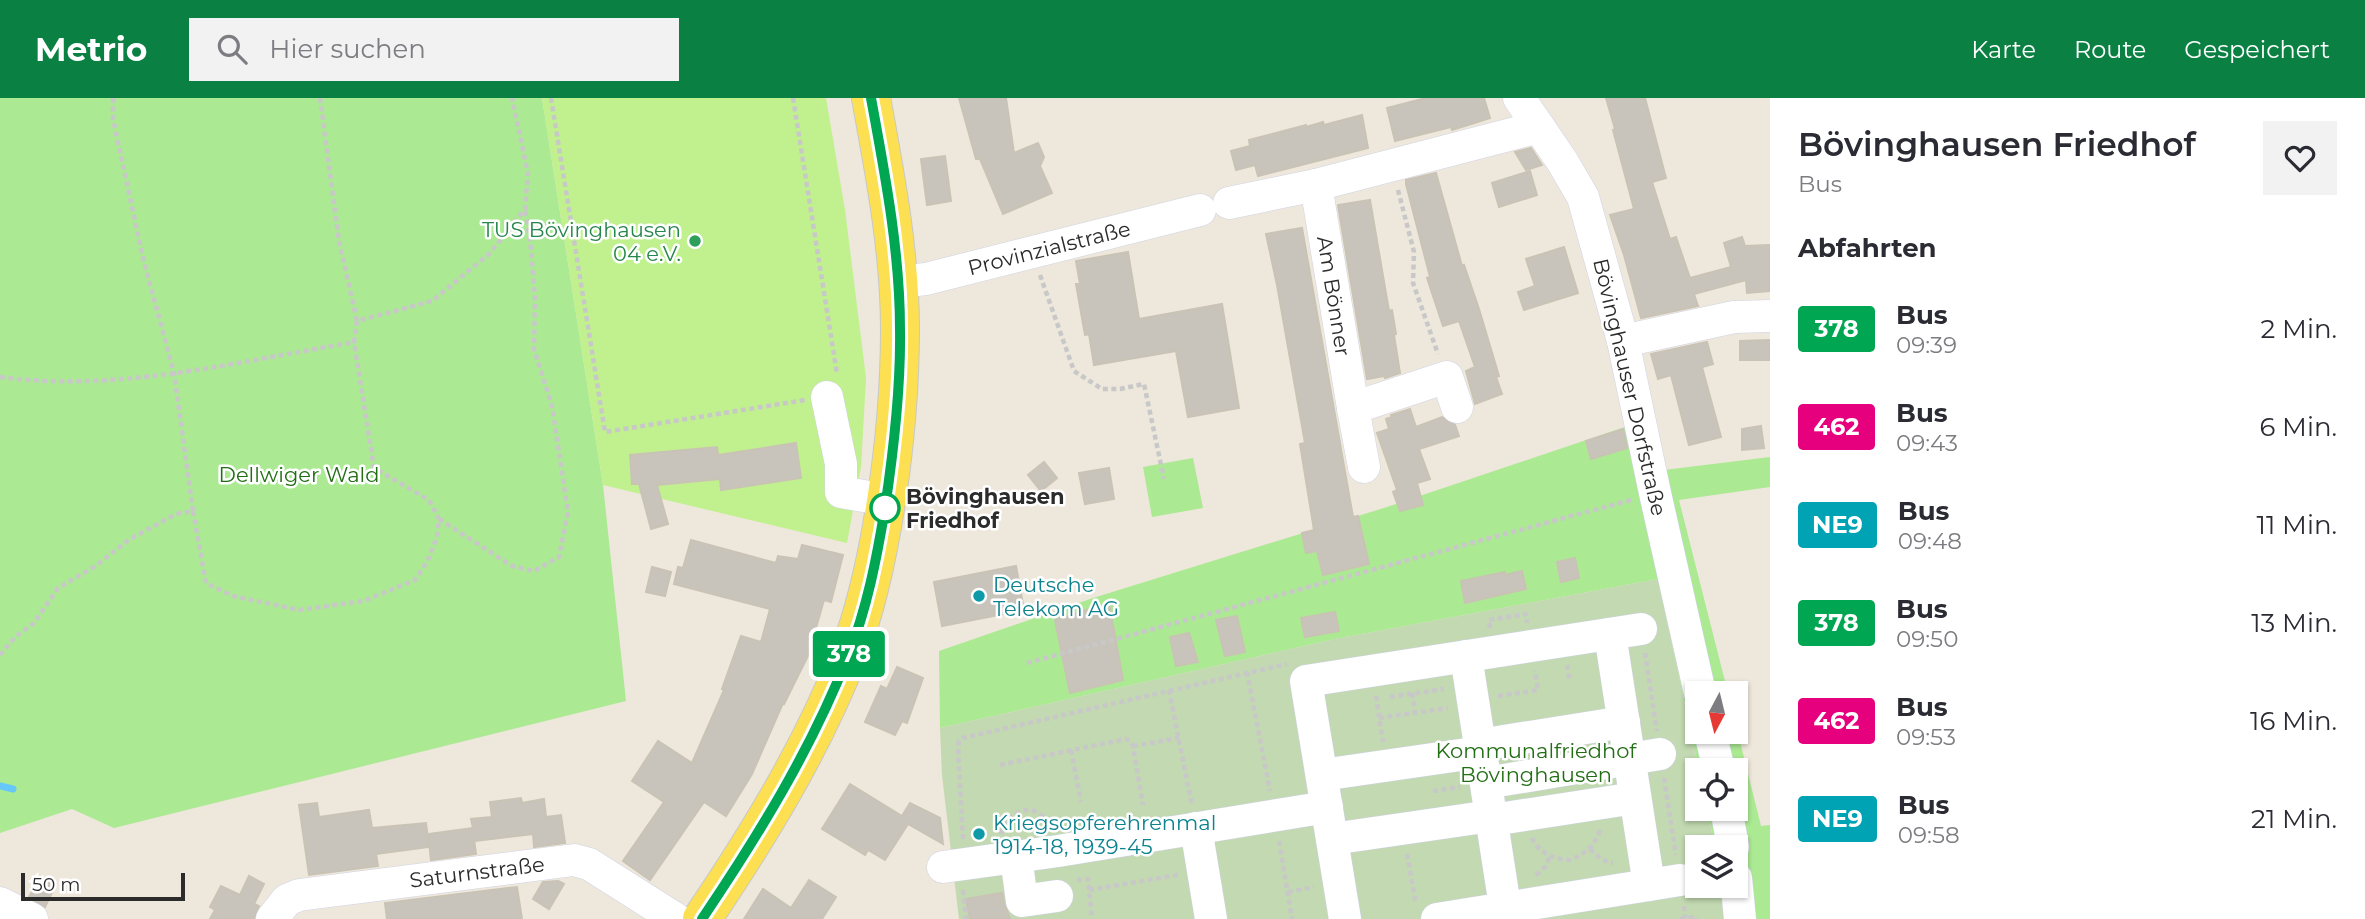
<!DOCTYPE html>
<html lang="de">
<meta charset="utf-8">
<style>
body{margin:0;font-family:Montserrat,sans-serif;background:#f2f2f3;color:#2b2b33;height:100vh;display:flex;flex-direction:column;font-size:26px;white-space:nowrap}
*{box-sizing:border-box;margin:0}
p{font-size:23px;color:#7c7c81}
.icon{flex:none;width:38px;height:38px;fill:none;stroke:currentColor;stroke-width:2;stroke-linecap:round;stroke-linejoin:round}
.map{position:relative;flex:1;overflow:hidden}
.details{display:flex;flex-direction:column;background:#fff;width:595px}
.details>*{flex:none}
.badge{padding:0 14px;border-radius:5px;font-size:24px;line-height:46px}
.needle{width:46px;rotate:187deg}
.fabs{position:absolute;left:1685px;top:583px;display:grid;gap:14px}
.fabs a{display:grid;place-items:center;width:63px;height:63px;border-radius:0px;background:#fff;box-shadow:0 2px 5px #0004;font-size:35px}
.scale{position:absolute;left:21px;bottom:18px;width:164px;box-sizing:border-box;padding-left:7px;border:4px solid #2b2b2b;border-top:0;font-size:19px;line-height:24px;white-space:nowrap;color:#2b2b2b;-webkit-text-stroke:5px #fff;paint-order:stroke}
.map>.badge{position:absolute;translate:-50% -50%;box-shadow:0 0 0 4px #fff}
h2{padding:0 28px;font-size:26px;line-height:63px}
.round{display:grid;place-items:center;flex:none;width:74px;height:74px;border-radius:0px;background:#f2f2f3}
.overview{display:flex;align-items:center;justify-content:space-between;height:119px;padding:0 28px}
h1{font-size:33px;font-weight:600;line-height:52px}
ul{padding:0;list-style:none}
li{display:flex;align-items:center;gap:21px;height:98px;padding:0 28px}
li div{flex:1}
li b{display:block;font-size:26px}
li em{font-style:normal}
li .badge{min-width:77px;font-weight:700;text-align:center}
header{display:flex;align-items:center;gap:42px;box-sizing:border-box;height:98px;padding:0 35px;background:#0b8043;color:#fff}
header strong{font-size:33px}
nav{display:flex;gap:38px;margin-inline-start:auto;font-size:24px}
.search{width:490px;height:63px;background:#f2f2f3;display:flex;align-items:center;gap:18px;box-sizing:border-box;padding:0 24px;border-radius:0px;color:#7c7c81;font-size:26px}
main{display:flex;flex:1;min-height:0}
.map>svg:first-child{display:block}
.green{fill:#abe993}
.cemetery{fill:#c2d9b1}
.pitch{fill:#c0f18e}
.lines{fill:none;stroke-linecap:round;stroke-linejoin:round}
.stream{stroke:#66c7f8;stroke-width:7}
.building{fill:#c9c4bb;stroke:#c9c3b5;stroke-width:2}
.minor-casing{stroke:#d0d3e5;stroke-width:33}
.major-casing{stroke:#c8c8c8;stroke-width:40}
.path{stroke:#c8c8c8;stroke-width:4.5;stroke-dasharray:5 3.5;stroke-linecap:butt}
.minor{stroke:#fff;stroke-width:32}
.major{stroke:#fce052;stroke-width:38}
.line-casing{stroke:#fff;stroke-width:16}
.line{stroke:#00a651;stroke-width:10}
.leisure-dot{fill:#2e9e5b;stroke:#fff;stroke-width:2.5}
.stop-dot{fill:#fff;stroke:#00a651;stroke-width:3.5}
.culture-dot{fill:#0f9aa8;stroke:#fff;stroke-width:2.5}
.labels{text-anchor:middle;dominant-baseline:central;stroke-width:5;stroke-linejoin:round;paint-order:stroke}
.leisure-label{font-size:21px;fill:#27864d;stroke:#fff;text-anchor:end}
.street-label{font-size:21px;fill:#2b2b2b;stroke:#fff}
.park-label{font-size:21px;fill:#216e14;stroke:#fff}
.stop-label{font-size:21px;font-weight:bold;fill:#2b2b2b;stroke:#fff;text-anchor:start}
.culture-label{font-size:21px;fill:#0d838f;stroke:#fff;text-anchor:start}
</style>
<header>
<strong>Metrio</strong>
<div class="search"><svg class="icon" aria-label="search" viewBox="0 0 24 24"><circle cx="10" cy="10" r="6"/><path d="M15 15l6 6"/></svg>Hier suchen</div>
<nav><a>Karte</a><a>Route</a><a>Gespeichert</a></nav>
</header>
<main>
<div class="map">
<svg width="1770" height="821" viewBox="0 0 1770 821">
<rect width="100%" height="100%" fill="#eee7db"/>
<!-- green -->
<g class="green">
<path d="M0 0H542L603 387 626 603 114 730 72 711 0 735Z"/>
<path d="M1625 329 1658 480 1664 372 1770 359V389L1679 402 1728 595H1698V634H1736V627L1761 728 1770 727V821H1725L1720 788H1736V749H1715L1707 711 1736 710V672H1699L1658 481 1335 541 940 630 939 553 1093 500 1387 409Z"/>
<path d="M1193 360 1203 410 1152 419 1143 369Z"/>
</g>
<!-- cemetery -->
<path class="cemetery" d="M1658 481 1699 672 1698 710 1707 711 1715 749H1698V788H1720L1725 821H959L942 677 940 630 1335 541Z"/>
<!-- pitch -->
<path class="pitch" d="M542 0H826L845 112 866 280 861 369 847 445 603 387Z"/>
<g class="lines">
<!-- stream -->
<path class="stream" d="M0 688 13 691"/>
</g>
<!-- building -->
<g class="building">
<path d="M959 0H1006L1014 55 1038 45 1044 59 1040 68 1052 95 1003 116 980 61H976Z"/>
<path d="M1426 0H1484L1490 20 1452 32 1451 29 1395 43 1387 10Z"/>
<path d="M1606 0H1645L1666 80 1652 84 1670 141 1676 139 1690 180 1731 169 1724 145 1742 139 1745 148 1770 147V193L1747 195 1746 182 1694 196 1698 208 1641 220 1624 157 1610 117 1634 111 1613 32 1615 31Z"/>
<path d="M1362 17 1368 50 1258 78 1255 67 1236 72 1231 53 1250 48 1249 42 1306 27V29L1323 24 1324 27Z"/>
<path d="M1531 50 1542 67 1526 72 1515 54Z"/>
<path d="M945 58 951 103 927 107 921 61Z"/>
<path d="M1530 73 1537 97 1499 109 1492 85Z"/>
<path d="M1436 75 1462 168 1464 167 1479 211 1499 278 1496 279 1502 296 1475 306 1466 273 1475 269 1459 223 1443 228 1427 180 1430 179 1406 86V82Z"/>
<path d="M1370 102 1389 213 1392 212 1396 236 1394 237 1400 275 1385 280 1384 278 1367 281 1338 107Z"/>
<path d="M1302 130 1353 419 1358 418 1369 466 1323 477 1317 453 1306 455 1302 435 1314 432 1300 346 1305 345 1277 187 1266 136Z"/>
<path d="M1564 149 1578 195 1524 212 1518 194 1535 188 1526 161Z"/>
<path d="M1128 154 1139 221 1222 206 1239 310 1188 319 1176 253 1094 267 1089 236 1085 237 1076 186H1080L1076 163Z"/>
<path d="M1770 242V262H1740V243Z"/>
<path d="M1707 244 1713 266 1702 269 1721 339 1689 347 1671 277 1658 281 1651 256Z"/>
<path d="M1410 311 1416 329 1442 319 1455 327 1459 338 1419 351 1430 381 1417 385 1423 407 1400 413 1393 394 1397 392 1377 335 1389 331 1386 321 1392 319 1391 317Z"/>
<path d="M1761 328 1764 350 1742 352V331Z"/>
<path d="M1623 331 1627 350 1591 361 1586 343Z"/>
<path d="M796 345 801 380 721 392 720 381 657 387 668 426 651 431 639 386H632L630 357 717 349 718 357Z"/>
<path d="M1044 364 1057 380 1041 393 1028 377Z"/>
<path d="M1109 370 1114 401 1085 406 1079 375Z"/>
<path d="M691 442 776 465 778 458 798 461 802 447 843 457 831 504 824 502 808 558 784 606 783 605 752 676 726 718 704 704 650 782 623 763 664 704 632 683 658 643 692 665 724 592 722 591 741 538 761 544 770 511 674 486 678 469 683 470Z"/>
<path d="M1575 460 1579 480 1561 484 1557 464Z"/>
<path d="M1016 468 1024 512 942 528 934 484Z"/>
<path d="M652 469 671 474 665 498 646 494Z"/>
<path d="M1522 473 1526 491 1465 505 1461 483 1505 474V477Z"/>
<path d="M1109 505 1123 582 1070 595 1055 522Z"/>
<path d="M1335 514 1339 533 1305 539 1301 520Z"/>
<path d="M1237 518 1245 554 1225 558 1216 522Z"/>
<path d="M1189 535 1198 564 1176 568 1170 539Z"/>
<path d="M897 569 923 580 907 625 902 623 895 637 865 624 881 588 887 591Z"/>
<path d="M850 686 902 718 910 705 940 720 943 746 908 726 885 762 868 752 865 757 822 731Z"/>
<path d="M521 700 522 705 544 701 546 719 561 717 565 745 534 749 533 736 474 743V741L476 756 431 762 428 736 473 730 471 721 492 719 490 704Z"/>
<path d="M317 705 319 719 369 712 372 730 426 725 429 749 376 756 378 768 309 777 299 707Z"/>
<path d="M40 778 56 786 45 809 29 799Z"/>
<path d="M249 778 264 786 254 806 259 808 254 821H210L215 812 210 809 221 788 240 797Z"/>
<path d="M809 782 836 799 822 821H744L763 791 791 810Z"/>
<path d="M558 783 564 786 549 811 533 801 543 784Z"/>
<path d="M517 789 522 821H387L385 805Z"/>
<path d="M1002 795 1004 806 1010 821H970L966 801Z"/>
</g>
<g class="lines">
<defs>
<g id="minor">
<path d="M1519 0 1562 63 1583 99 1623 243 1655 395 1700 595"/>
<path d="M1229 105 1316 87"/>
<path d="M898 184 926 181 1200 112"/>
<path d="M1623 243 1734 219 1770 218"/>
<path d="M827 299 841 366V394L886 402"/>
<path d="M1457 309 1447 279 1353 310 1316 87 1539 29"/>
<path d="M1353 310 1364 369"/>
<path d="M1610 536 1649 787"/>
<path d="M1466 558 1507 821"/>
<path d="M1710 634 1719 672"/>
<path d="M1479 647 1624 624"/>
<path d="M1322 677 1481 654"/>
<path d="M1486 685 1660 656"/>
<path d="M1726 710 1733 749"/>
<path d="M1492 722 1635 700"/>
<path d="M1196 730 1211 821"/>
<path d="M1332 741 1491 718"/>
<path d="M1016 759 1022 803 1057 798"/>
<path d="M943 769 1058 753 1327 709"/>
<path d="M1736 780 1740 821"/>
<path d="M0 805 32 821"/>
<path d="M272 821 287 802 299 797 574 762 589 766 676 821"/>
<path d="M1345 821 1306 583 1641 531"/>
<path d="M1437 821 1680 782"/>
</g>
<path id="major" d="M702 821C758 738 811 652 848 558 867 509 878 456 886 404 895 346 900 289 900 231 900 154 885 76 871 0"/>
</defs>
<!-- minor casing -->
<use href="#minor" class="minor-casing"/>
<!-- major casing -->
<use href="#major" class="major-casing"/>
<!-- path -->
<g class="path">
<path d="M113 0V21L143 160 174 275 193 413"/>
<path d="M320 0 339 143 357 223"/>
<path d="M551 0 605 334 805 302"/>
<path d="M793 0 837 276"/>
<path d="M1398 92 1414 154 1413 185 1438 256"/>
<path d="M1040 177 1074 273 1102 291H1120L1144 286 1164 381"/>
<path d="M0 279C111 294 223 267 332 248L354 244 357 223 432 203 489 156 525 111 528 76 512 0"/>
<path d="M439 421 512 468 534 473 559 459 568 414 552 308 534 251 535 201 530 141 525 111"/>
<path d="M1490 530 1489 522 1526 516 1527 525"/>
<path d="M1645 555 1657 633"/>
<path d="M0 557 15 539 34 525 58 490 94 469 130 441 176 416 193 413 206 485 233 498 299 512 363 503 415 482 428 462 437 439 439 421 429 402 374 370 354 244"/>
<path d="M1027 565 1631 402"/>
<path d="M1567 567 1570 584"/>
<path d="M1247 574 1270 693"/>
<path d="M1169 592 1192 708"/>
<path d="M1412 595 1415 615"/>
<path d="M1376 598 1383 644"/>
<path d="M1498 598 1538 592 1535 572"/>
<path d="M1390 599 1444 591"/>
<path d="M1379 620 1448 610"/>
<path d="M1133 648 1179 640"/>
<path d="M1071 652 1081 704"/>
<path d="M1000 667 1126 641 1130 643 1133 648 1143 707"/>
<path d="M1664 680 1676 757"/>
<path d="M1433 693 1460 689"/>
<path d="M1001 736C1009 711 1035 701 1050 728"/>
<path d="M1532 740C1538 754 1554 762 1570 762 1585 756 1596 747 1600 731"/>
<path d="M963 741 958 651 959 643 963 640 1287 566"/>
<path d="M1279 743 1292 821"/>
<path d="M1590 751 1602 762 1613 765"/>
<path d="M1407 756 1416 806"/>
<path d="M1536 777 1545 769 1550 758"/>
<path d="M1077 782 1088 781 1092 821"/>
<path d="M963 792 966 821"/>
<path d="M1089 792 1178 777"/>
<path d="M1288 794 1314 789"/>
<path d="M1684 808 1685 820"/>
<path d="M1680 821 1696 819V821"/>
</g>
<!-- minor -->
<use href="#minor" class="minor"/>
<!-- major -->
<use href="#major" class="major"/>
</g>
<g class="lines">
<defs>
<path id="line" d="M702 821C758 738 811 652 848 558 867 511 877 459 885 410 894 350 901 291 900 231 900 154 885 76 871 0"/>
</defs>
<!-- line casing -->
<use href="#line" class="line-casing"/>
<!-- line -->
<use href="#line" class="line"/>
</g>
<!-- markers -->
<circle class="leisure-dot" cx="695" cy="143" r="7"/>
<circle class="stop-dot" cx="885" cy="410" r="14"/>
<g class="culture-dot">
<circle cx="979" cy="498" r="7"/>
<circle cx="979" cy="736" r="7"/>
</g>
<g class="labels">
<!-- leisure labels -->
<g class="leisure-label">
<text x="681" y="131">TUS Bövinghausen<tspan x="681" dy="24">04 e.V.</tspan></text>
</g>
<!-- street labels -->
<g class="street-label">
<text transform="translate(1049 150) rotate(-14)">Provinzialstraße</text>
<text transform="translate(1334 198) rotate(81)">Am Bönner</text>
<text transform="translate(1630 289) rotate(77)">Bövinghauser Dorfstraße</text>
<text transform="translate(477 774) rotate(-7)">Saturnstraße</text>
</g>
<!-- park labels -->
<g class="park-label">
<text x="299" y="376">Dellwiger Wald</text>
<text x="1536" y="652">Kommunalfriedhof<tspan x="1536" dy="24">Bövinghausen</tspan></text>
</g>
<!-- stop labels -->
<g class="stop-label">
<text x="906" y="398">Bövinghausen<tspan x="906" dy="24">Friedhof</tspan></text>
</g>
<!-- culture labels -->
<g class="culture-label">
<text x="993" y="486">Deutsche<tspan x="993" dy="24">Telekom AG</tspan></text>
<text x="993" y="724">Kriegsopferehrenmal<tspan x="993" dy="24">1914-18, 1939-45</tspan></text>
</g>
</g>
</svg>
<div class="fabs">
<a><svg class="needle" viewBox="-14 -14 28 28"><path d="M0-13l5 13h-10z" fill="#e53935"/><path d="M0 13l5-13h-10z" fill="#7c7c81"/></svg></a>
<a><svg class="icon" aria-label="locate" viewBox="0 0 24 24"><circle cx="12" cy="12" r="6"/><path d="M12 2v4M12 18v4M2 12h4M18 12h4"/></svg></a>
<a><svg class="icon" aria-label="layers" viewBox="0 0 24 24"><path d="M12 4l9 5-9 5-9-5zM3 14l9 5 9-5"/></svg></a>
</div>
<div class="scale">50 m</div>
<b class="badge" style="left:849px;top:556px;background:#00a651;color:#fff">378</b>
</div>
<section class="details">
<div class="overview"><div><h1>Bövinghausen Friedhof</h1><p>Bus</p></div><a class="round"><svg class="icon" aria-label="heart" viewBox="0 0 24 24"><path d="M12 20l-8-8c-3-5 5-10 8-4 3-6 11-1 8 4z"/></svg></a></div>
<h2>Abfahrten</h2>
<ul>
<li><span class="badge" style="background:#00a651;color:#fff">378</span><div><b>Bus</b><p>09:39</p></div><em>2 Min.</em></li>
<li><span class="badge" style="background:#e6007e;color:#fff">462</span><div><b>Bus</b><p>09:43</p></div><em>6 Min.</em></li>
<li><span class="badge" style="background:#00a3b4;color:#fff">NE9</span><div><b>Bus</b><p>09:48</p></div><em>11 Min.</em></li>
<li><span class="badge" style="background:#00a651;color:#fff">378</span><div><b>Bus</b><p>09:50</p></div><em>13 Min.</em></li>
<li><span class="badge" style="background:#e6007e;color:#fff">462</span><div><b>Bus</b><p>09:53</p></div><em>16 Min.</em></li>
<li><span class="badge" style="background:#00a3b4;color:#fff">NE9</span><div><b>Bus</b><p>09:58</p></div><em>21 Min.</em></li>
</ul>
</section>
</main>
